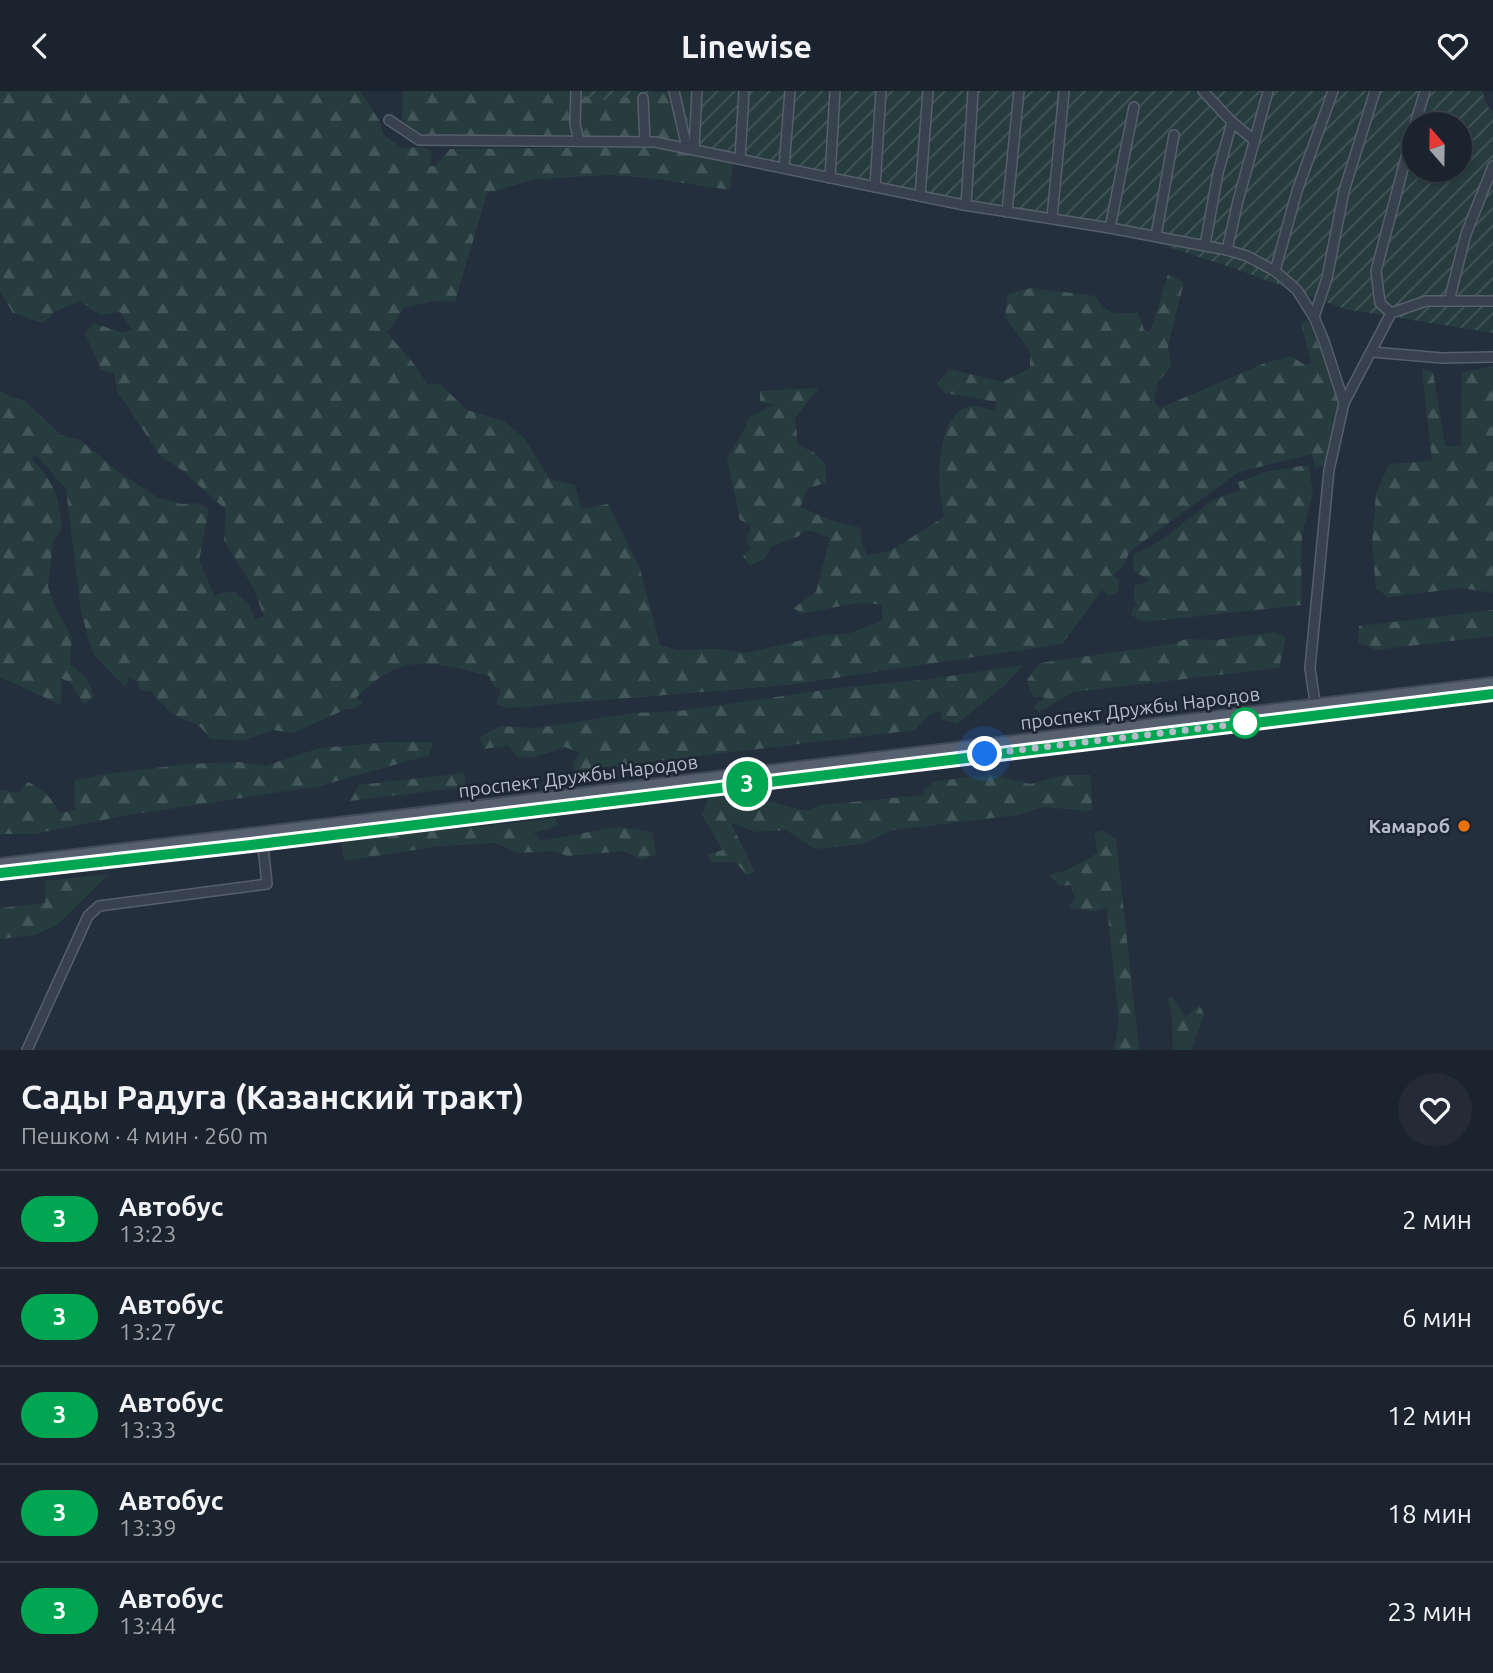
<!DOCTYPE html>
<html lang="ru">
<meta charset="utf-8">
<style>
body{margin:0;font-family:Ubuntu,sans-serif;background:#242b36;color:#f1f3f6;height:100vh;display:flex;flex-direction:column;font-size:26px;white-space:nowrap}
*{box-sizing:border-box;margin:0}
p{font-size:23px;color:#a0a4aa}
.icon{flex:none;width:38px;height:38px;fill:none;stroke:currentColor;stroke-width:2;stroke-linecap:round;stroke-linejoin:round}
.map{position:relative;height:959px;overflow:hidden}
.drawer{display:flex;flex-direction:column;background:#1b232e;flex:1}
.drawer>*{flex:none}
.badge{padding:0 14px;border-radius:23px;font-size:24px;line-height:46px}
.needle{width:46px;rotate:340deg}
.tools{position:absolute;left:1402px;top:21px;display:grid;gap:14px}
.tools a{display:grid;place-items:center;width:70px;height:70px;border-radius:50%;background:#1b232e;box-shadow:0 2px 5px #0004,0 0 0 2px #39404a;font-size:35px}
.you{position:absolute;width:35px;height:35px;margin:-18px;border:5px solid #fff;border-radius:50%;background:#1a73e8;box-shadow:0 0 0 10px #1a73e833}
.map>.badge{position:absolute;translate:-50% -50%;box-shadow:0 0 0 4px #fff}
.round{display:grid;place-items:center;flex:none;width:74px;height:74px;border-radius:37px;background:#242b36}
.summary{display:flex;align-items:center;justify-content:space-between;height:119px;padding:0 21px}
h1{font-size:33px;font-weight:700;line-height:52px}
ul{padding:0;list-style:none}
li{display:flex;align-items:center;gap:21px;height:98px;padding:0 21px;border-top:2px solid #39404a}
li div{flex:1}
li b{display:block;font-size:26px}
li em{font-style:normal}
li .badge{min-width:77px;font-weight:700;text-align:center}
header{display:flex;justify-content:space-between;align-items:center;height:91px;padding:0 21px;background:#1b232e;font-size:32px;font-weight:700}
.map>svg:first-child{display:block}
.forest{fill:url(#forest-firs)}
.garden{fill:url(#garden-furrows);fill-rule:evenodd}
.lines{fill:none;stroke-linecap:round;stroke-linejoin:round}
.minor-casing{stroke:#565f6c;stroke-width:12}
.major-casing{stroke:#414a57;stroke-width:14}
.minor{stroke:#38414e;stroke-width:9}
.major{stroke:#56606e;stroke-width:10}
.line-casing{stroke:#fff;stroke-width:16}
.line{stroke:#00a651;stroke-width:10}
.walk{stroke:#b4bcc9;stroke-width:7;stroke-dasharray:0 12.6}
.stop-dot{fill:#fff;stroke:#00a651;stroke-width:3.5}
.food-dot{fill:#e8710a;stroke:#1d2633;stroke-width:2.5}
.labels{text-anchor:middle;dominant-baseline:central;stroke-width:5;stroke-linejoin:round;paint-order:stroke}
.street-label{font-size:19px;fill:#b4bcc9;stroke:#1d2633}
.poi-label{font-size:19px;font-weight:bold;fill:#b4bcc9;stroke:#1d2633;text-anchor:end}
</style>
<header><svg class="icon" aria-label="back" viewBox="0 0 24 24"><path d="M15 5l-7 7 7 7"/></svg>Linewise<svg class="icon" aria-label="heart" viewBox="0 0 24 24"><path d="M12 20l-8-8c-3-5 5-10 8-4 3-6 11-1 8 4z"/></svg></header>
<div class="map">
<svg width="1493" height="959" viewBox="0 0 1493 959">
<defs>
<pattern id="forest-firs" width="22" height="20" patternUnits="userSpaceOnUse" patternTransform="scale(1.75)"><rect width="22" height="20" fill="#263c3f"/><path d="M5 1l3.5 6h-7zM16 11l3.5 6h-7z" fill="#435659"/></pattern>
<pattern id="garden-furrows" width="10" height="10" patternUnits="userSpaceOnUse" patternTransform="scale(1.75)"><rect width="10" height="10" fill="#263c3f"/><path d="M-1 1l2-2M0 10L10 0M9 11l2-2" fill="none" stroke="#435659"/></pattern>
</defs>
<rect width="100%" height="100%" fill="#242f3e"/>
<!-- forest -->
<g class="forest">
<path d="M0 0H360L379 29 384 45 403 57 423 56 432 61 430 75H435L450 58 658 56 733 71 730 99 650 87 611 84 536 88 487 102 455 211 432 210 404 217 387 242 414 273 427 293H440L467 319 504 330 524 347 550 388 575 394 581 418 608 413 640 478 660 554 677 559 716 558 746 562 824 544 850 542 882 530V514L861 511 800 523 794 517 816 501 830 447 812 440H803L799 445 771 456 764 468 750 475 743 465 751 458 746 448 751 434 740 429 727 367 746 336 748 327 774 313 760 311V300L819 297 795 327 798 354 815 362 826 374V392L808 397 800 416 830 429 861 437V449L867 465 890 460 944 426C937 399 934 328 967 316 975 313 986 318 994 319L997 311 945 302 937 293 949 278 1002 291 1030 277V261L1005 225 1008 203 1031 197 1095 205C1109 225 1115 224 1138 221L1144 239 1150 242 1168 183 1184 191 1168 255 1171 275 1158 291 1154 310 1160 317 1265 272 1291 265 1305 274 1311 271 1301 232 1307 228 1331 281 1340 317 1327 373 1316 377 1312 363 1239 381 1129 461 1125 473 1113 484 1119 489 1118 501 1109 505 1102 499 1062 553 788 594 508 617 496 613 501 599 494 595 489 585C431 570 402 560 356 607L363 612 353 618H346L293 642 273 639 245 649 210 648C195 625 189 635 172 622 166 618 166 614 159 611L152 601 140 599 137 591 129 587 126 597 93 563 81 521 66 398 36 364 31 367C55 394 58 400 62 437L53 451 48 496 56 518 72 546 70 573 86 586 94 605 84 614 70 591 60 587 62 595 61 614 0 586V300L7 304 25 310 61 344 80 349 120 382 159 407 181 413 198 412 209 419 199 469 215 506 219 502 234 501 248 512 255 528 264 526 253 496 224 450 226 419 182 379 161 366 117 300 114 283 101 279 85 242 94 232 123 242 132 238 120 221 100 224 80 210 54 221 43 232 13 222 0 200Z"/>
<path d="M403 0H585V5C623 4 660 0 698 0L694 55 663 49 655 45 640 48 589 47 581 43C566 54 452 44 426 43L412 40 402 29Z"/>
<path d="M1493 275V502L1462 497 1389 506 1376 498 1372 453 1376 403 1389 373 1432 370 1422 278 1433 281 1445 355H1461L1462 281Z"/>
<path d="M1308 374 1313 401 1302 443 1301 514 1144 531 1131 524 1133 517 1138 514 1134 511V495L1151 489 1134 481 1133 464 1157 452 1213 409 1240 399 1238 391 1270 380Z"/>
<path d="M1493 519V545L1375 559 1358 551 1359 535Z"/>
<path d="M1276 541 1286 547 1279 577 1073 601 1039 621 1033 616 1045 606H1033L1027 589 1040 572 1173 553 1186 548 1216 549Z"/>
<path d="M1023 574 1006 593 957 633 941 628V620L929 624 915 639 575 680 572 672 580 662 565 656 535 666 518 667 508 654 485 658 479 647 500 635 536 637 635 622 678 620 838 597 931 588Z"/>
<path d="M390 651H433L429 664 320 695 122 725 34 743H0V699L18 702 28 691C44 699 52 707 60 722L75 719 74 689 106 683 188 673 240 671 265 675 320 657Z"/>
<path d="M464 682 466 696 349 710 359 694Z"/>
<path d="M990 684 1030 693 1065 684H1091L1092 720 1042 716 1019 724 893 739 862 753 815 758 786 739 756 741 731 732 755 781 747 784 735 771H711L708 763 723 759 702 724 710 704 740 701 762 709 806 720 821 714 924 704V698L936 690Z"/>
<path d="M556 727 558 735 534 742 540 750 617 736 652 741 656 763 642 769 624 760 568 765 552 760 519 762 495 752 440 755 344 770 341 750C413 741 485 736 556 727Z"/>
<path d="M1101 739 1116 748 1139 959H1114L1119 930 1107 817 1093 820 1069 817 1075 808 1071 794 1060 795 1049 784 1067 779 1098 762 1094 744Z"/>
<path d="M109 783 57 834 35 844 0 848V817L45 812V790Z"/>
<path d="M1172 906 1186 926 1199 914 1204 923 1191 959H1173C1171 942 1175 924 1167 908Z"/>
</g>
<!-- garden -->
<g class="garden">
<path d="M585 0H656L609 10 584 5Z"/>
<path d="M698 0H1482L1488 16 1493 21V242L1345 218 1233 177 1126 142 694 55ZM1414 33H1460V79H1414Z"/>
</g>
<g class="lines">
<defs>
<g id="minor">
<path d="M576 0 575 33 579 50"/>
<path d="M674 0 687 57"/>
<path d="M1203 0 1232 31 1254 49"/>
<path d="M643 7 645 51"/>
<path d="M389 29 419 49 655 51 964 114 1110 137 1227 159 1247 165 1275 180 1297 199 1314 226 1324 250 1344 312"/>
<path d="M1415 33 1425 0"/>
<path d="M694 59 697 0"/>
<path d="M740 68 744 0"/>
<path d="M784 77 790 0"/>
<path d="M830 87 835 0"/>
<path d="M875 96 881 0"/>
<path d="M920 105 928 0"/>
<path d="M966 114 973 0"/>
<path d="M1007 121 1019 0"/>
<path d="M1052 127 1064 0"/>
<path d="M1110 137 1134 16"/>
<path d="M1156 145 1174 44"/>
<path d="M1205 154 1218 82 1232 31"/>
<path d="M1227 159 1238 110 1268 0"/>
<path d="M1275 180 1297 100 1333 0"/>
<path d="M1449 210 1466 143 1493 75"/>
<path d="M1391 222 1380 212 1376 180 1414 36"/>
<path d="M1314 226 1327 187 1344 100 1375 0"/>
<path d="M1372 261 1442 267 1493 266"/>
<path d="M1316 618 1310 577 1329 379 1344 312 1391 222 1426 210H1493"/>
<path d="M27 959 88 825 99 815 267 793 262 746"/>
</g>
<g id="major">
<path d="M0 773 1493 592"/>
<path d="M0 782 251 754 1493 603"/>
</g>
</defs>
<!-- minor casing -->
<use href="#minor" class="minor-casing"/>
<!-- major casing -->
<use href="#major" class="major-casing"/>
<!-- minor -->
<use href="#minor" class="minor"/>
<!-- major -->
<use href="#major" class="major"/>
</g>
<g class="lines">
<defs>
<path id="line" d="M0 782 251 754 1493 603"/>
</defs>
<!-- line casing -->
<use href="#line" class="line-casing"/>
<!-- line -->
<use href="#line" class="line"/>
<!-- walk -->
<path class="walk" d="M985 663 1254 631 1245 632"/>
</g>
<!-- markers -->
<circle class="stop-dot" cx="1245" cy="632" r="14"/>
<circle class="food-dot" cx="1464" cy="735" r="7"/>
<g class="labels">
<!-- street labels -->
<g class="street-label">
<text transform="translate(1140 617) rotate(-7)">проспект Дружбы Народов</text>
<text transform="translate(578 685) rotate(-7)">проспект Дружбы Народов</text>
</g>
<!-- poi labels -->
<g class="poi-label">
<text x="1450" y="735">Камароб</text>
</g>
</g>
</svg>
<div class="tools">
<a><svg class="needle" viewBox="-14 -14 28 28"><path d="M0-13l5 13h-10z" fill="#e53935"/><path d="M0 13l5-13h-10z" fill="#a0a4aa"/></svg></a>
</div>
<div class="you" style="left:985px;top:663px"></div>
<b class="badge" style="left:747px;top:693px;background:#00a651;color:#fff">3</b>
</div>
<section class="drawer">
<div class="summary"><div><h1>Сады Радуга (Казанский тракт)</h1><p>Пешком · 4 мин · 260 m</p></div><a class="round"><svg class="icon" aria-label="heart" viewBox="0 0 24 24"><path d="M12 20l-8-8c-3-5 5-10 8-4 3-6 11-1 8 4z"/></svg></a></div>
<ul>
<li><span class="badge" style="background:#00a651;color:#fff">3</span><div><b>Автобус</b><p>13:23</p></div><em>2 мин</em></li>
<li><span class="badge" style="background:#00a651;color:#fff">3</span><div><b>Автобус</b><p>13:27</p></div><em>6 мин</em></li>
<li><span class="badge" style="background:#00a651;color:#fff">3</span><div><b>Автобус</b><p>13:33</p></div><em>12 мин</em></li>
<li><span class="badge" style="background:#00a651;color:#fff">3</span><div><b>Автобус</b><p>13:39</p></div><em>18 мин</em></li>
<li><span class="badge" style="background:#00a651;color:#fff">3</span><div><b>Автобус</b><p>13:44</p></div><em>23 мин</em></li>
</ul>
</section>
